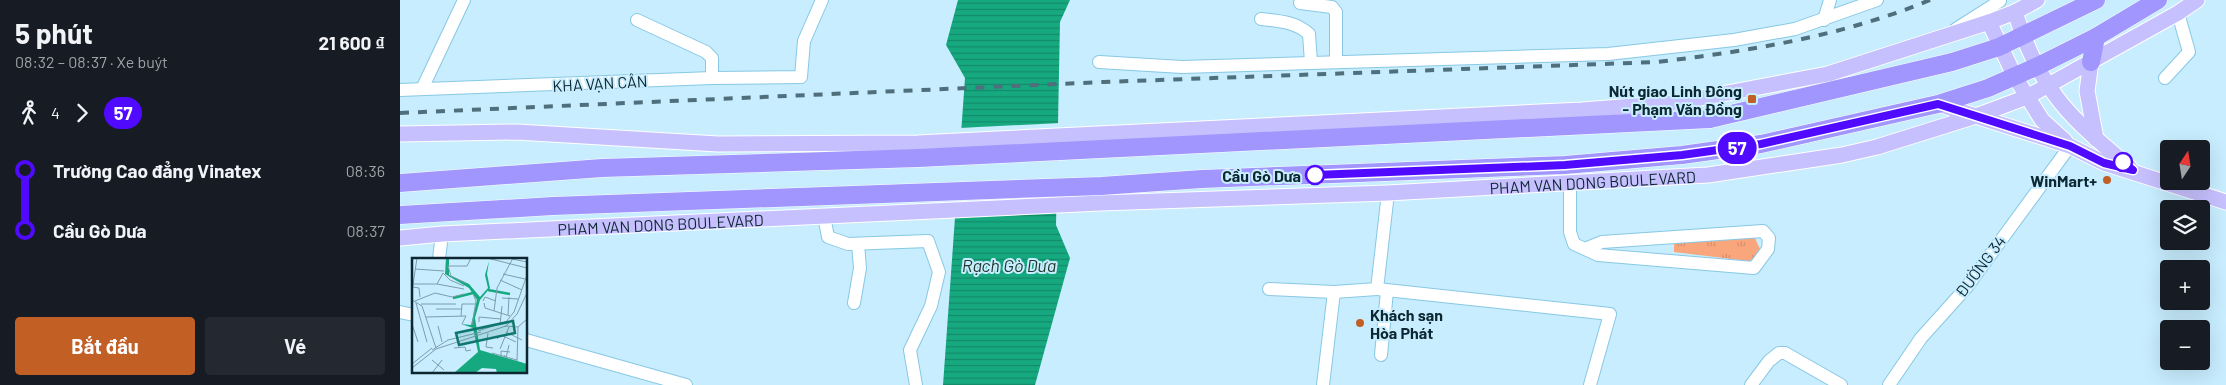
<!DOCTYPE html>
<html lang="vi">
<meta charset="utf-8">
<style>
body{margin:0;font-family:Barlow,sans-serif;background:#242831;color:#f1f3f6;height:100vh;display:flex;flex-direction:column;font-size:19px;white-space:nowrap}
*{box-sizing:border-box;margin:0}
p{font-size:16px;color:#9ea1a6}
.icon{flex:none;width:28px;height:28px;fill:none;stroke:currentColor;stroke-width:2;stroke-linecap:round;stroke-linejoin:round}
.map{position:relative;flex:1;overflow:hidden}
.sheet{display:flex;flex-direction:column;background:#171b24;width:400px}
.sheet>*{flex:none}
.badge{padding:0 10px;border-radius:16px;font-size:18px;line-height:32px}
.needle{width:32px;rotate:12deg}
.controls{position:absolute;left:1760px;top:140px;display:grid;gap:10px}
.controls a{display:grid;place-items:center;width:50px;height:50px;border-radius:5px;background:#171b24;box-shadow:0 5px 20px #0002;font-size:25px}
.map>.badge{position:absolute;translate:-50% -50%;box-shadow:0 0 0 2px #fff}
.legs{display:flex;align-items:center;gap:8px;height:55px;padding:0 15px;font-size:16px}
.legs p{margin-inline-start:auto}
.headline{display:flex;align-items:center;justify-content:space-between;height:85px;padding:0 15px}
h1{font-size:28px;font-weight:700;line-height:38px}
.cta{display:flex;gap:10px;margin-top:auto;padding:10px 15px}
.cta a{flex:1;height:58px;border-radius:5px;background:#c25f25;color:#fff;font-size:20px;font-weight:700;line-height:58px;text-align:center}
.cta a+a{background:#242831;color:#f1f3f6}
ul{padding:0 15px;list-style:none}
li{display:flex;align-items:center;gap:18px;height:60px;font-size:19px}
li i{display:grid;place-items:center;width:8px;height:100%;margin:0 6px;background:currentColor}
li i::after{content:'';width:12px;height:12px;margin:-6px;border:4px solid;border-radius:50%;background:#171b24}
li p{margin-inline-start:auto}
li:first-child i{background:linear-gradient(#0000 50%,currentColor 0)}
li:last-child i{background:linear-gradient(currentColor 50%,#0000 0)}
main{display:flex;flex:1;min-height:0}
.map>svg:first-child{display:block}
.park{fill:url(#park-tufts)}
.water{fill:url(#water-rules)}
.pier{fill:#c7edfe}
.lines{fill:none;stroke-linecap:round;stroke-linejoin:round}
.minor-casing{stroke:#88c8e4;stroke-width:14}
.major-casing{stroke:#fff;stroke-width:17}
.highway-casing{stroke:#fff;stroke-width:19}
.minor{stroke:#fff;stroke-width:12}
.major{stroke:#c7c0fe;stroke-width:15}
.highway{stroke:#a196fd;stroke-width:18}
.rail{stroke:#506f7d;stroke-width:4;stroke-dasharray:9 9;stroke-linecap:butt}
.line-1-casing{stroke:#fff;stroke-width:11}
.line-1{stroke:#4f0aff;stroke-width:8}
.poi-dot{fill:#c25f25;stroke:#c7edfe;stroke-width:2}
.stop-1-dot{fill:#fff;stroke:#4f0aff;stroke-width:2.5}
.labels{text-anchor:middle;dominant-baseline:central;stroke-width:4;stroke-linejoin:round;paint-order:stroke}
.street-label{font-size:16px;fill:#0c2732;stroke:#c7edfe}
.poi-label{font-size:16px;font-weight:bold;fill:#0c2732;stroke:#c7edfe;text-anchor:end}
.stop-label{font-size:16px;font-weight:bold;fill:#0c2732;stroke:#c7edfe;text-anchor:end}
.water-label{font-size:18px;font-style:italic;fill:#1e382e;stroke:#c7edfe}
.inset-river{fill:none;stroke:#16a97f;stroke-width:2.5}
.inset-road{fill:none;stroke:#7c9eac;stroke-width:1}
.view{fill:#0f766e;fill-opacity:0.15;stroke:#0f766e;stroke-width:2.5}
.inset-edge{fill:none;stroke:#0c2732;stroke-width:2.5}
</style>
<main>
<section class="sheet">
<div class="headline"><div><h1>5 phút</h1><p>08:32 – 08:37 · Xe buýt</p></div><b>21 600 ₫</b></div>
<div class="legs"><svg class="icon" aria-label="walk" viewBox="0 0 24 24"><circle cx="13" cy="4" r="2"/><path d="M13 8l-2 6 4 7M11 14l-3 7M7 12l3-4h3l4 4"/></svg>4<svg class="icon" aria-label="forward" viewBox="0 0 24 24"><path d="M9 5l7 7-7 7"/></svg><b class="badge" style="background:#4f0aff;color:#fff">57</b></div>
<ul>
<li><i style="color:#4f0aff"></i><b>Trường Cao đẳng Vinatex</b><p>08:36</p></li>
<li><i style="color:#4f0aff"></i><b>Cầu Gò Dưa</b><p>08:37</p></li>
</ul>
<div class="cta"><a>Bắt đầu</a><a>Vé</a></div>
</section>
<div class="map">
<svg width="1826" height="385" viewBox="0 0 1826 385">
<defs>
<pattern id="park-tufts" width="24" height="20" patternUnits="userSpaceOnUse" patternTransform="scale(1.25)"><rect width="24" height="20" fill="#faa67d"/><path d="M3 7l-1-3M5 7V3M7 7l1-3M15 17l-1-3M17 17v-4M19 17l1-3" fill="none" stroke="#d58f6c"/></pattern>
<pattern id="water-rules" width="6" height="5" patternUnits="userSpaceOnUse" patternTransform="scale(1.25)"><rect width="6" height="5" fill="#16a97f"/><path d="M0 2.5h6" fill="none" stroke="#128a69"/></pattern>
</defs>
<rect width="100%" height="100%" fill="#c7edfe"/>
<!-- park -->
<path class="park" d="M1355 238 1360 249 1353 260 1348 261 1274 252V242Z"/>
<!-- water -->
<path class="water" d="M558 0H670L660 22 656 225 670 258 635 385H543L565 78 546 45Z"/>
<!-- pier -->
<path class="pier" d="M660 123 659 211 553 216 559 128Z"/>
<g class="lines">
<defs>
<g id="minor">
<path d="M900 3 932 7 936 12V62"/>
<path d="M861 19C878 21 895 21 909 34L911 62"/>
<path d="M237 20 306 52 312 58V78"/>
<path d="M1424 20 1430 0"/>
<path d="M1556 29 1600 1"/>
<path d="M699 62 782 67 1208 54 1334 40 1395 29 1477 0"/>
<path d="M1765 78 1789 52 1778 13"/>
<path d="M22 89 64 0"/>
<path d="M0 90 312 78 401 77 404 41 422 0"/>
<path d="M1170 183V232L1174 244 1198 255 1354 268 1368 249 1369 238 1363 231 1202 242 1187 248"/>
<path d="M424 216 428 237 448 244 528 241 539 272 531 306 510 350 516 385"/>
<path d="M39 259 42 234"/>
<path d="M869 289 934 292"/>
<path d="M977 289 1210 314 1190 385"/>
<path d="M454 303 460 268 458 244"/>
<path d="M0 312 14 315"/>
<path d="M126 340 286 385"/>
<path d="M981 355 987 291"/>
<path d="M923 385 934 292 977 289 988 193"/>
<path d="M1351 385 1369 361 1379 353H1385L1441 385"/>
<path d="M1489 385 1521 338 1566 288 1670 146"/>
</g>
<g id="major">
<path d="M1615 12C1624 41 1637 71 1655 95 1675 123 1704 145 1730 168"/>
<path d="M1589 22 1615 77 1642 120 1665 141"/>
<path d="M1691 62 1687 91 1696 139"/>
<path d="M1538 104 1670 146 1704 163 1826 202"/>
<path d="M0 134 117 132 318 144 518 143 1182 110 1274 103 1428 74 1589 22 1615 12 1637 0"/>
<path id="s1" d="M0 238 42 234 701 203 988 193 1308 175 1442 155 1477 147 1576 116 1627 97 1778 13 1797 0"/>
</g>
<g id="highway">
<path d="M1691 62 1696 37"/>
<path d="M0 183 202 168 519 158 1310 119 1552 62 1599 47 1696 0"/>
<path d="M0 215 153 206 701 186 802 179 1165 165 1282 155 1361 144 1538 104 1588 88 1638 66 1696 37 1758 0"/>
</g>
</defs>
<!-- minor casing -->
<use href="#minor" class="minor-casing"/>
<!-- major casing -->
<use href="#major" class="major-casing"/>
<!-- highway casing -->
<use href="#highway" class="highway-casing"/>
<!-- minor -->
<use href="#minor" class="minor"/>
<!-- major -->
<use href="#major" class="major"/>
<!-- highway -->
<use href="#highway" class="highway"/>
<!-- rail -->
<path class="rail" d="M0 113 704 82 1257 62C1350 51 1443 36 1530 0"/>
</g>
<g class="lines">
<defs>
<path id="line-1" d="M915 175 1165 165 1282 155 1361 144 1538 104 1670 146 1704 163 1733 170 1723 162"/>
</defs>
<!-- line-1 casing -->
<use href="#line-1" class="line-1-casing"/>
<!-- line-1 -->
<use href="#line-1" class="line-1"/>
</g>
<!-- markers -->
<g class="poi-dot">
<rect x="1347" y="94" width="10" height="10" rx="2.5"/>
<circle cx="1707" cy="180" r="5"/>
<circle cx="960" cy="323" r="5"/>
</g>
<g class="stop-1-dot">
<circle cx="1723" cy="162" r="9"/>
<circle cx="915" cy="175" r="9"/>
</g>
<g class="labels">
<!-- street labels -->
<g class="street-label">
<text transform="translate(200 83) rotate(-3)">KHA VẠN CÂN</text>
<text stroke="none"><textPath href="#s1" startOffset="1194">PHAM VAN DONG BOULEVARD</textPath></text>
<text stroke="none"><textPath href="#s1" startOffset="261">PHAM VAN DONG BOULEVARD</textPath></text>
<text transform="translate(1580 266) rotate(-53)">ĐƯỜNG 34</text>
</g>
<!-- poi labels -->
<g class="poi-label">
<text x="1342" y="90">Nút giao Linh Đông<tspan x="1342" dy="18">- Phạm Văn Đồng</tspan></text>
<text x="1697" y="180">WinMart+</text>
<text x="970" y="314" text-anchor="start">Khách sạn<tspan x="970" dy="18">Hòa Phát</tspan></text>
</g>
<!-- stop labels -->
<g class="stop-label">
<text x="901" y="175">Cầu Gò Dưa</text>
</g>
<!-- water labels -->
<g class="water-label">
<text x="609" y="265">Rạch Gò Dưa</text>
</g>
</g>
<!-- overview -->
<g transform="translate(12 258)">
<rect width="115" height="115" fill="#c7edfe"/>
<path d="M34 0H37V17L57 26 68 39 76 30 73 17 77 3 75 16 78 30 68 42 63 60 68 92 115 106V115H85L84 111 70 110 63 115H42L66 94 61 70 49 66 59 67 65 42 57 30 33 16Z" fill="#16a97f"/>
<path class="inset-river" d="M76 32 98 36M41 40 61 35M45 115 66 99 110 106M55 115 72 106 103 112 109 108"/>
<path class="inset-road" d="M75 0 115 10M100 1 115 4M3 11 32 13M91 16 113 21M88 22 110 32M54 25 39 18 36 8H55L59 0M1 26H25L52 31M25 26 31 15 38 22 52 28M1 29 7 30 8 39M0 33 5 0M90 40 106 41M0 42 10 48 24 90M3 43 23 35 40 39 52 36M71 43 73 39 84 43M4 45 15 84M72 45 73 50 98 58M9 46H44M24 51H50M82 53 85 30 101 0M96 57 97 39M49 58 50 46H63M14 59 54 58 50 66M67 64V59L89 61M93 65 102 54 115 17M0 66 6 84M60 67 64 43 61 36M88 67 90 48M26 68 30 84M93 68 106 69 115 61M66 73 93 64M94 74 110 82M76 75 74 89 81 90M85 81 89 77 104 84M42 90 53 89 54 93 59 92M24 91 94 68 105 56 115 35M88 91 97 69M20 92 36 82 69 74M80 95 105 102M92 97 94 100 97 87M89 99V93L98 94M20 102 32 112M105 103 106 69M0 106 20 90M0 110 24 91M20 115 30 102"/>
<path class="view" d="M101 63 103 75 47 87 44 75Z"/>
<rect width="115" height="115" class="inset-edge"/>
</g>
</svg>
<div class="controls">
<a><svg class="needle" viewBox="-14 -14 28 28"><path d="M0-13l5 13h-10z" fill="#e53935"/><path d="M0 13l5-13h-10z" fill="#9ea1a6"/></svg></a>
<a><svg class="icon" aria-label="layers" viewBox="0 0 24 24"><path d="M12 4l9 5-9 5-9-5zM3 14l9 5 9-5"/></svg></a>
<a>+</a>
<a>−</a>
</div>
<b class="badge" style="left:1337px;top:148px;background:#4f0aff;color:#fff">57</b>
</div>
</main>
